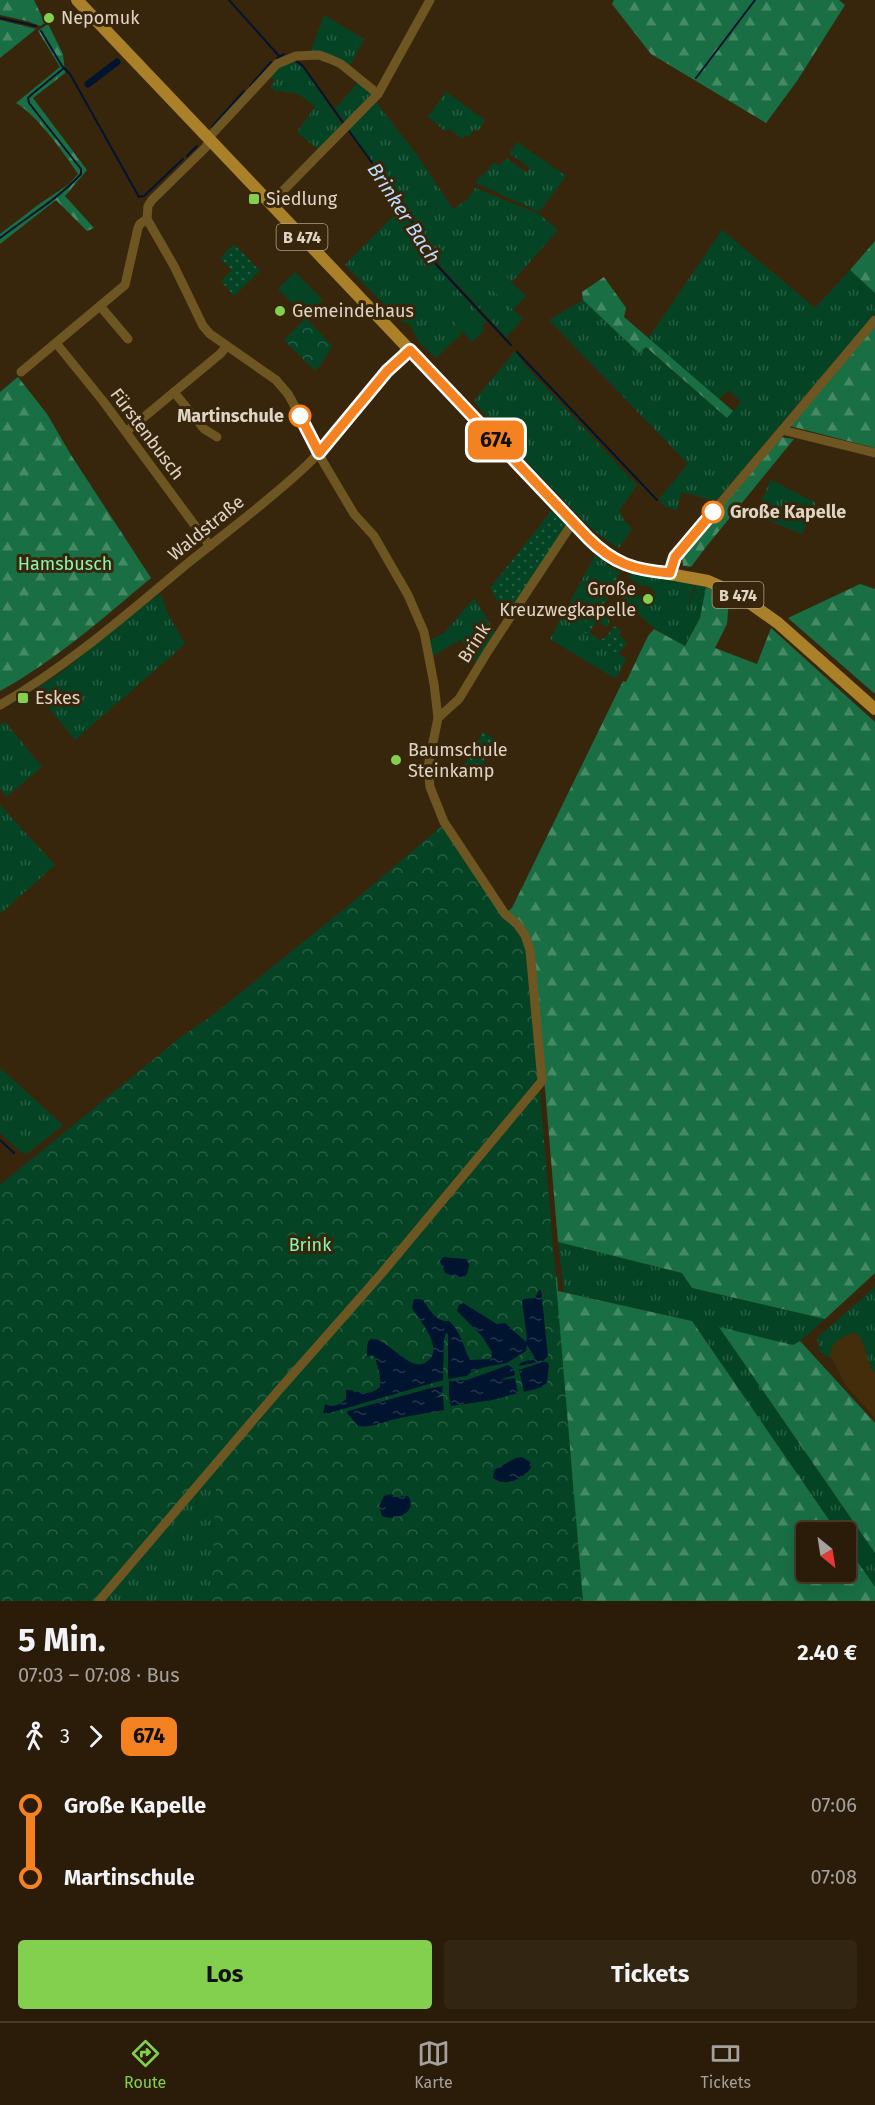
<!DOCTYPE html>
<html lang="de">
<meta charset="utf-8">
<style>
body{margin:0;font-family:"Fira Sans",sans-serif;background:#322512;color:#f1f3f6;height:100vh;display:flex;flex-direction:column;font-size:22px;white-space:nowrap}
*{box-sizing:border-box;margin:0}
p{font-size:20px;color:#a5a19c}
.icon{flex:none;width:33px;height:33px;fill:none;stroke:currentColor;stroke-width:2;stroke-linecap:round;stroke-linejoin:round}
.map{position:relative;height:1601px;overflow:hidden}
.drawer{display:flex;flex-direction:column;background:#2a1c09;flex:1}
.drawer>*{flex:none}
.badge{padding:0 12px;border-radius:9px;font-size:21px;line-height:39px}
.needle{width:39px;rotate:150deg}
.controls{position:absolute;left:796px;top:1522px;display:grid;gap:12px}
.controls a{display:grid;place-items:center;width:60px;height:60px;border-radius:6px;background:#2a1c09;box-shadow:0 6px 24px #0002,0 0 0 2px #463a2a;font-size:30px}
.map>.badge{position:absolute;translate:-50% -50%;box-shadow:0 0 0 3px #fff}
.legs{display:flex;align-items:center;gap:9px;height:66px;padding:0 18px;font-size:20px}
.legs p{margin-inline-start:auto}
.headline{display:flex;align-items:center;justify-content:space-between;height:102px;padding:0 18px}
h1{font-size:33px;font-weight:700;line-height:45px}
.primary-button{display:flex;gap:12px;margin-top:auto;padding:12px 18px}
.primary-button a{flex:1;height:69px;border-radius:6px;background:#83d04f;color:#111;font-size:24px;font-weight:700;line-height:69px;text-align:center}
.primary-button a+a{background:#322512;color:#f1f3f6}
ul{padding:0 18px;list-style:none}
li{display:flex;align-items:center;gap:21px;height:72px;font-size:22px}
li i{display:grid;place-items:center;width:9px;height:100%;margin:0 8px;background:currentColor}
li i::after{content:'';width:15px;height:15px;margin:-8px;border:4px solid;border-radius:50%;background:#2a1c09}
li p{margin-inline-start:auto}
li:first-child i{background:linear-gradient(#0000 50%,currentColor 0)}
li:last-child i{background:linear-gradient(currentColor 50%,#0000 0)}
.tabs{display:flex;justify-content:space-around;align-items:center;height:84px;border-top:2px solid #463a2a;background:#2a1c09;font-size:16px;color:#a5a19c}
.tabs a{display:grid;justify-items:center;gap:3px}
.tabs .active{color:#83d04f}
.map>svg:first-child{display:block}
.built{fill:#432d0b}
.grass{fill:url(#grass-tufts)}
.forest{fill:url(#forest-firs)}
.park{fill:url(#park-crowns)}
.garden{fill:url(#garden-dots)}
.pitch{fill:#044425}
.water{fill:url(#water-ripples)}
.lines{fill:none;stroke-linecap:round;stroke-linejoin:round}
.stream{stroke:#00142f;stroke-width:2}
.canal{stroke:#00142f;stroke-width:7}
.minor{stroke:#6e5623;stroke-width:9}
.major{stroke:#aa8129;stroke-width:12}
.line-1-casing{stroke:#fff;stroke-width:14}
.line-1{stroke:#f58220;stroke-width:9}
.poi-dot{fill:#83d04f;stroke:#38260c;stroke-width:2}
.stop-1-dot{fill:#fff;stroke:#f58220;stroke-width:3}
.labels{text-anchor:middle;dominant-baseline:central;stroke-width:6;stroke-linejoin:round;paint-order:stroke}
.shield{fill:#38260c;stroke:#aea08e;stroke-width:1.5}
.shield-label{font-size:16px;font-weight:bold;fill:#e0d4c6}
.poi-label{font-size:18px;fill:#e0d4c6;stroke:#38260c;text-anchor:start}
.stop-label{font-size:18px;font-weight:bold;fill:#e0d4c6;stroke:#38260c;text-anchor:end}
.street-label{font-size:18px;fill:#e0d4c6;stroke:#38260c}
.park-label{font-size:18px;fill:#87f4b2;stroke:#38260c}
.water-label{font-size:20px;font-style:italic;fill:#bedcfc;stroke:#38260c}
</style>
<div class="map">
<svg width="875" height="1601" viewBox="0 0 875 1601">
<defs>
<pattern id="grass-tufts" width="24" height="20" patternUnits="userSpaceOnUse" patternTransform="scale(1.5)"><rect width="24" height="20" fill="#044425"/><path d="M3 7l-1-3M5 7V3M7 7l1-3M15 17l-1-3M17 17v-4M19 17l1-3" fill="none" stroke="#285e43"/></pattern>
<pattern id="forest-firs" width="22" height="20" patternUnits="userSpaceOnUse" patternTransform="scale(1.5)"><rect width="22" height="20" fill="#196f43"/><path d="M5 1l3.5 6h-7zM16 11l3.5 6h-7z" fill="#458965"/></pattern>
<pattern id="park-crowns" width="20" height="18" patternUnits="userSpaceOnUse" patternTransform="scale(1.5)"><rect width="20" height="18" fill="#044425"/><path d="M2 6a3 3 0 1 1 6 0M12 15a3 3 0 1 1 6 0" fill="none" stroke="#285e43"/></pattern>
<pattern id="garden-dots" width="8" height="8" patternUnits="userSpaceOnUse" patternTransform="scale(1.5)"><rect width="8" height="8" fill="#044425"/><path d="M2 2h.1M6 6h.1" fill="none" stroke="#285e43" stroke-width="1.8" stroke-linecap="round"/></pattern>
<pattern id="water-ripples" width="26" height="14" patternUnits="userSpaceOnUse" patternTransform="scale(1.5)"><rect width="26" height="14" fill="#00142f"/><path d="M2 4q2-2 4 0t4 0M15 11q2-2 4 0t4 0" fill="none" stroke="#25354c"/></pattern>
</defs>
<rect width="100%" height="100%" fill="#38260c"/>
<!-- built -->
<path class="built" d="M856 1333 861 1337 871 1368 875 1373V1418L847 1387 829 1353 833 1344 848 1334Z"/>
<!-- grass -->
<g class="grass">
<path d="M324 15 364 39 349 67 310 53Z"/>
<path d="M291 60 302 67 343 126 319 150 297 132 315 107C309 102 302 95 294 93 288 92 285 93 279 90L278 93 270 87 275 81 269 75 273 70Z"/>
<path d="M359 81 375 94 346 123 335 109Z"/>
<path d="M446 92 485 120 478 131 474 129 469 137 466 135 462 139 449 129 445 131 428 117Z"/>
<path d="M375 101 417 155 453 209 467 200 475 188 539 214 558 230 512 282 499 270 486 283 523 319 506 337 437 262 403 201 348 129Z"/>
<path d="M517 142 566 176 539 212 476 183 480 174 483 176 494 162 499 166 506 158 527 173 530 168 509 153Z"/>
<path d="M402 207 436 266 487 322 481 326 461 304 448 315 463 332 436 358 419 342 410 325 400 320 345 265Z"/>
<path d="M722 230 815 308 850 270 875 293V313L716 501 681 492 677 511 664 506 659 499 688 464 549 320 583 300 639 353 645 347 727 418 741 402 729 390 719 399 648 339Z"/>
<path d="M515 351 525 365 637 485 619 511 624 520 632 529 619 548C594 534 577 514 557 493 528 464 500 433 474 401Z"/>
<path d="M771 480 816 503 802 534 755 515Z"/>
<path d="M596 554 612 568 582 630 626 659 616 679 550 639Z"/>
<path d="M632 572 654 578 695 584 686 612 697 584 706 587 700 618 684 647 650 625 621 597 629 581 640 589 635 593V595L643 597 642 603 645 606 654 601 653 596 656 593 650 587 639 585 628 576Z"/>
<path d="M160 593 168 614 185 644 75 740 34 690 59 674Z"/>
<path d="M474 598 496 634 478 662 474 661 452 624Z"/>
<path d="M5 722 42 767 6 797 0 788V725Z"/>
<path d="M0 805 55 865 0 914Z"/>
<path d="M0 1068 63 1125 28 1153H22L0 1133Z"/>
<path d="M558 1242 683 1273 692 1288 825 1319 800 1341 793 1345 720 1328 875 1553V1587L846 1545V1533H838L692 1321 564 1292Z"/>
<path d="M875 1287V1373C865 1362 868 1342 856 1333 844 1334 827 1344 831 1358L820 1352 817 1338Z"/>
<path d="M237 1445 232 1601H103Z"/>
</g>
<!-- forest -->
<g class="forest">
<path d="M0 0H34L45 23 40 26 27 21 0 15Z"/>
<path d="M614 0H839L845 5 797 81 766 123 651 54 612 4Z"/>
<path d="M0 20 36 29 0 58Z"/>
<path d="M48 24 63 54 65 73 33 98 87 170 65 196 94 228 87 231 56 200 0 244V234L38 205 69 184 78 174C64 153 37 115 16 103L60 67 38 31Z"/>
<path d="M875 241V293L850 270Z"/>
<path d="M604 277 626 308 624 317 733 411 727 418 646 347 639 353 583 300 582 292Z"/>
<path d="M875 326V448L790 426Z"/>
<path d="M18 377 47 414 71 455 151 578C103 618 55 661 0 691V392Z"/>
<path d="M780 437 794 439 706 547 691 567 683 566 682 556Z"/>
<path d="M860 584 875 589V694L788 618Z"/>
<path d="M706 587 729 598 727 624 715 648 757 664 771 628 875 722V1273L825 1319 692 1288 682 1273 558 1242 534 959 508 911 512 908 623 681 626 682 648 636 654 629 685 646 700 618Z"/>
<path d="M549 1275 557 1277 558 1291 692 1321 838 1533H807V1572H846V1545L875 1587V1601H232Z"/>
<path d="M719 1327 793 1345 800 1341 875 1423V1553Z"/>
</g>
<!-- park -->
<g class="park">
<path d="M306 318 332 346 322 363 315 371 284 340Z"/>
<path d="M443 825 466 864 527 939 583 1601H211L217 1469 102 1601H0V1185L181 1037 213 1015 354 901Z"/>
</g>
<!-- garden -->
<g class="garden">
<path d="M234 244 260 271 234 296 221 281 232 270 220 258Z"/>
<path d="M553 509 568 525 508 617 490 588Z"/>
<path d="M612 568 620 572 603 607 610 623 607 627 597 621 589 633 600 640 606 637 614 626 621 631 619 635 627 643 618 654 581 630Z"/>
<path d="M483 732 496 740 476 777 462 770Z"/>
</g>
<!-- pitch -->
<g class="pitch">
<path d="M499 270 526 296 513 310 486 284Z"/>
<path d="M295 272 323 300 308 313 299 304 295 306 278 289Z"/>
<path d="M460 303 485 330 472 342 448 315Z"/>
<path d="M452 624 462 639 431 657 428 641 444 633Z"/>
</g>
<!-- water -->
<g class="water">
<path d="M443 1257 466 1259 469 1264C468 1284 457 1277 445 1273L440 1261Z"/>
<path d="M539 1290H541L548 1356 543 1361 519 1366 520 1363 535 1358 527 1345 526 1351 507 1363 485 1367 471 1372 467 1376 448 1379V1334L446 1333 444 1340 443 1380 326 1414 323 1413 325 1404C334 1408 339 1405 346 1399V1390C359 1390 367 1398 380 1387V1376L375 1357 373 1355 367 1357C367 1347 365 1333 381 1341 390 1346 407 1363 417 1364 421 1365 423 1364 426 1362 446 1350 420 1321 412 1308L414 1299H422C430 1309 435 1322 449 1321 461 1331 463 1347 470 1360L491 1359 492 1352 481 1335 457 1311 459 1305 463 1303 497 1324 505 1323 526 1342 527 1339 522 1301 524 1299 535 1298Z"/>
<path d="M543 1362H547L549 1365 547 1383 539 1388 524 1392 519 1370Z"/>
<path d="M508 1365 514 1369 515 1375 499 1380 515 1378 518 1393 493 1400 451 1406 449 1396V1381L467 1380Z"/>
<path d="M443 1386 442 1394 434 1398 443 1396 444 1410C428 1413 412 1415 396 1419 383 1422 372 1428 358 1426L347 1413 348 1411 427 1389Z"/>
<path d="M522 1457 530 1462 531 1468C522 1478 507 1488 493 1478L494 1470 516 1458Z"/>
<path d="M391 1494 396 1497 408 1496C419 1512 395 1522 382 1516L379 1506 384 1496Z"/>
</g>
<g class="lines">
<!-- stream -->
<g class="stream">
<path d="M229 0 279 56"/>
<path d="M0 18 36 26"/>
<path d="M41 31 62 66 70 74 139 197 144 196 183 159"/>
<path d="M277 58 284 54"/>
<path d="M295 60 303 66 344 124"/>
<path d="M696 78 755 0"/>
<path d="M250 86 271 62"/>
<path d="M212 127 244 91"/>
<path d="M349 131 403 205 433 261 511 345"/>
<path d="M187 156 197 146"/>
<path d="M0 238C27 217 58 199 81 174V169L29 103 28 98 31 95 64 68"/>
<path d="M517 352 657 500"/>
<path d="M0 1140 14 1153"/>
</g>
<!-- canal -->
<path class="canal" d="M88 84 117 62"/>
<!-- minor -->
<g class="minor">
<path d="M270 204 378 94 430 0"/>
<path d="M100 306 128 339"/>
<path d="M56 343 103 401 210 546"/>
<path d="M21 372 125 285 138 228 140 224 147 219"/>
<path d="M174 392 204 429 217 437"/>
<path d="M782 430 875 453"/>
<path d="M126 432 220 354 227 346"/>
<path d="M670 573 675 557 875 320"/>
<path d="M0 705C68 666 128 613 188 563 228 531 270 500 307 465 344 429 370 383 410 350"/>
<path d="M438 718 459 699 488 651 573 522"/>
<path d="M99 1601 278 1391 382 1273 542 1081 530 950 525 935 517 924 505 914 444 822 430 787 428 767 438 718 434 684 424 632 408 595 374 536 354 514 322 460 318 448 288 394 276 380 210 334 203 326 174 266 147 219 148 206 152 200 206 147 212 134 277 64 296 56 319 55 330 59 341 64 378 94"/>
</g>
<!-- major -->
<path class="major" d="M77 0 597 547 617 561 631 567 708 581 737 594 778 623 875 709"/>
</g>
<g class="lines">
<defs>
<path id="line-1" d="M300 416 319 453 387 371 410 350 588 538C614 564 634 570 670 573L675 557 713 512"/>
</defs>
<!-- line-1 casing -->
<use href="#line-1" class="line-1-casing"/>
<!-- line-1 -->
<use href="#line-1" class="line-1"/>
</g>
<!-- markers -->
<g class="poi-dot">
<circle cx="49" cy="18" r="6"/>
<rect x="248" y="193" width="12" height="12" rx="3"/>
<circle cx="280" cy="311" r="6"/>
<circle cx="648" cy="599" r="6"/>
<rect x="17" y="692" width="12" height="12" rx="3"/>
<circle cx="396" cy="760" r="6"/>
</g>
<g class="stop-1-dot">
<circle cx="300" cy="416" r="10"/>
<circle cx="713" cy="512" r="10"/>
</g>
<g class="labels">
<!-- shield labels -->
<g class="shield">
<rect x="276.5" y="224" width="51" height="26" rx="4.5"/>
<rect x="712.5" y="582" width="51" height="26" rx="4.5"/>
</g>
<g class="shield-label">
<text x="302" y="237">B 474</text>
<text x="738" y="595">B 474</text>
</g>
<!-- poi labels -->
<g class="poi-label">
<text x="61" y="18">Nepomuk</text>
<text x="266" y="199">Siedlung</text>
<text x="292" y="311">Gemeindehaus</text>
<text x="636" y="589" text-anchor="end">Große<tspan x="636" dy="21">Kreuzwegkapelle</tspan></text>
<text x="35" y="698">Eskes</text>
<text x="408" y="750">Baumschule<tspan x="408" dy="21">Steinkamp</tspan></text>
</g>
<!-- stop labels -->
<g class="stop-label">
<text x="284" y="416">Martinschule</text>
<text x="730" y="512" text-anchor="start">Große Kapelle</text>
</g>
<!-- street labels -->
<g class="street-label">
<text transform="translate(147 434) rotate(53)">Fürstenbusch</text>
<text transform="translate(206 528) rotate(-39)">Waldstraße</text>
<text transform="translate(474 643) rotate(-57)">Brink</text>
</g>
<!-- park labels -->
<g class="park-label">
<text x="65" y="564">Hamsbusch</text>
<text x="310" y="1245">Brink</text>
</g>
<!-- water labels -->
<g class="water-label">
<text transform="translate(404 213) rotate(57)">Brinker Bach</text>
</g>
</g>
</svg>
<div class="controls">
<a><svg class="needle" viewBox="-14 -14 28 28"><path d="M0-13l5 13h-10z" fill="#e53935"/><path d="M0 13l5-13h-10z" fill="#a5a19c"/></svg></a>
</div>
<b class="badge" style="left:496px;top:440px;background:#f58220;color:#111">674</b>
</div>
<section class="drawer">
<div class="headline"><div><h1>5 Min.</h1><p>07:03 – 07:08 · Bus</p></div><b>2.40 €</b></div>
<div class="legs"><svg class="icon" aria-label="walk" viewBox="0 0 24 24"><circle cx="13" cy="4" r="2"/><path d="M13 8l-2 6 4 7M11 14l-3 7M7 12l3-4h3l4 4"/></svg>3<svg class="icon" aria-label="forward" viewBox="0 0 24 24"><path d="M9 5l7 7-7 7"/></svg><b class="badge" style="background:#f58220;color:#111">674</b></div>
<ul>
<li><i style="color:#f58220"></i><b>Große Kapelle</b><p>07:06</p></li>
<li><i style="color:#f58220"></i><b>Martinschule</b><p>07:08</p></li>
</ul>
<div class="primary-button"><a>Los</a><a>Tickets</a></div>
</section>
<nav class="tabs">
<a class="active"><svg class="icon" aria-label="directions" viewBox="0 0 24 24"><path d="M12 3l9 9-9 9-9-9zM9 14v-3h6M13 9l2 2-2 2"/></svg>Route</a>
<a><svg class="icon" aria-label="map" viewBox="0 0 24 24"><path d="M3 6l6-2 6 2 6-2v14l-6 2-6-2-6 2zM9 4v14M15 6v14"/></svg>Karte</a>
<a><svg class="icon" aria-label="tickets" viewBox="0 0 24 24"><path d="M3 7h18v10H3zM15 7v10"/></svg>Tickets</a>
</nav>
